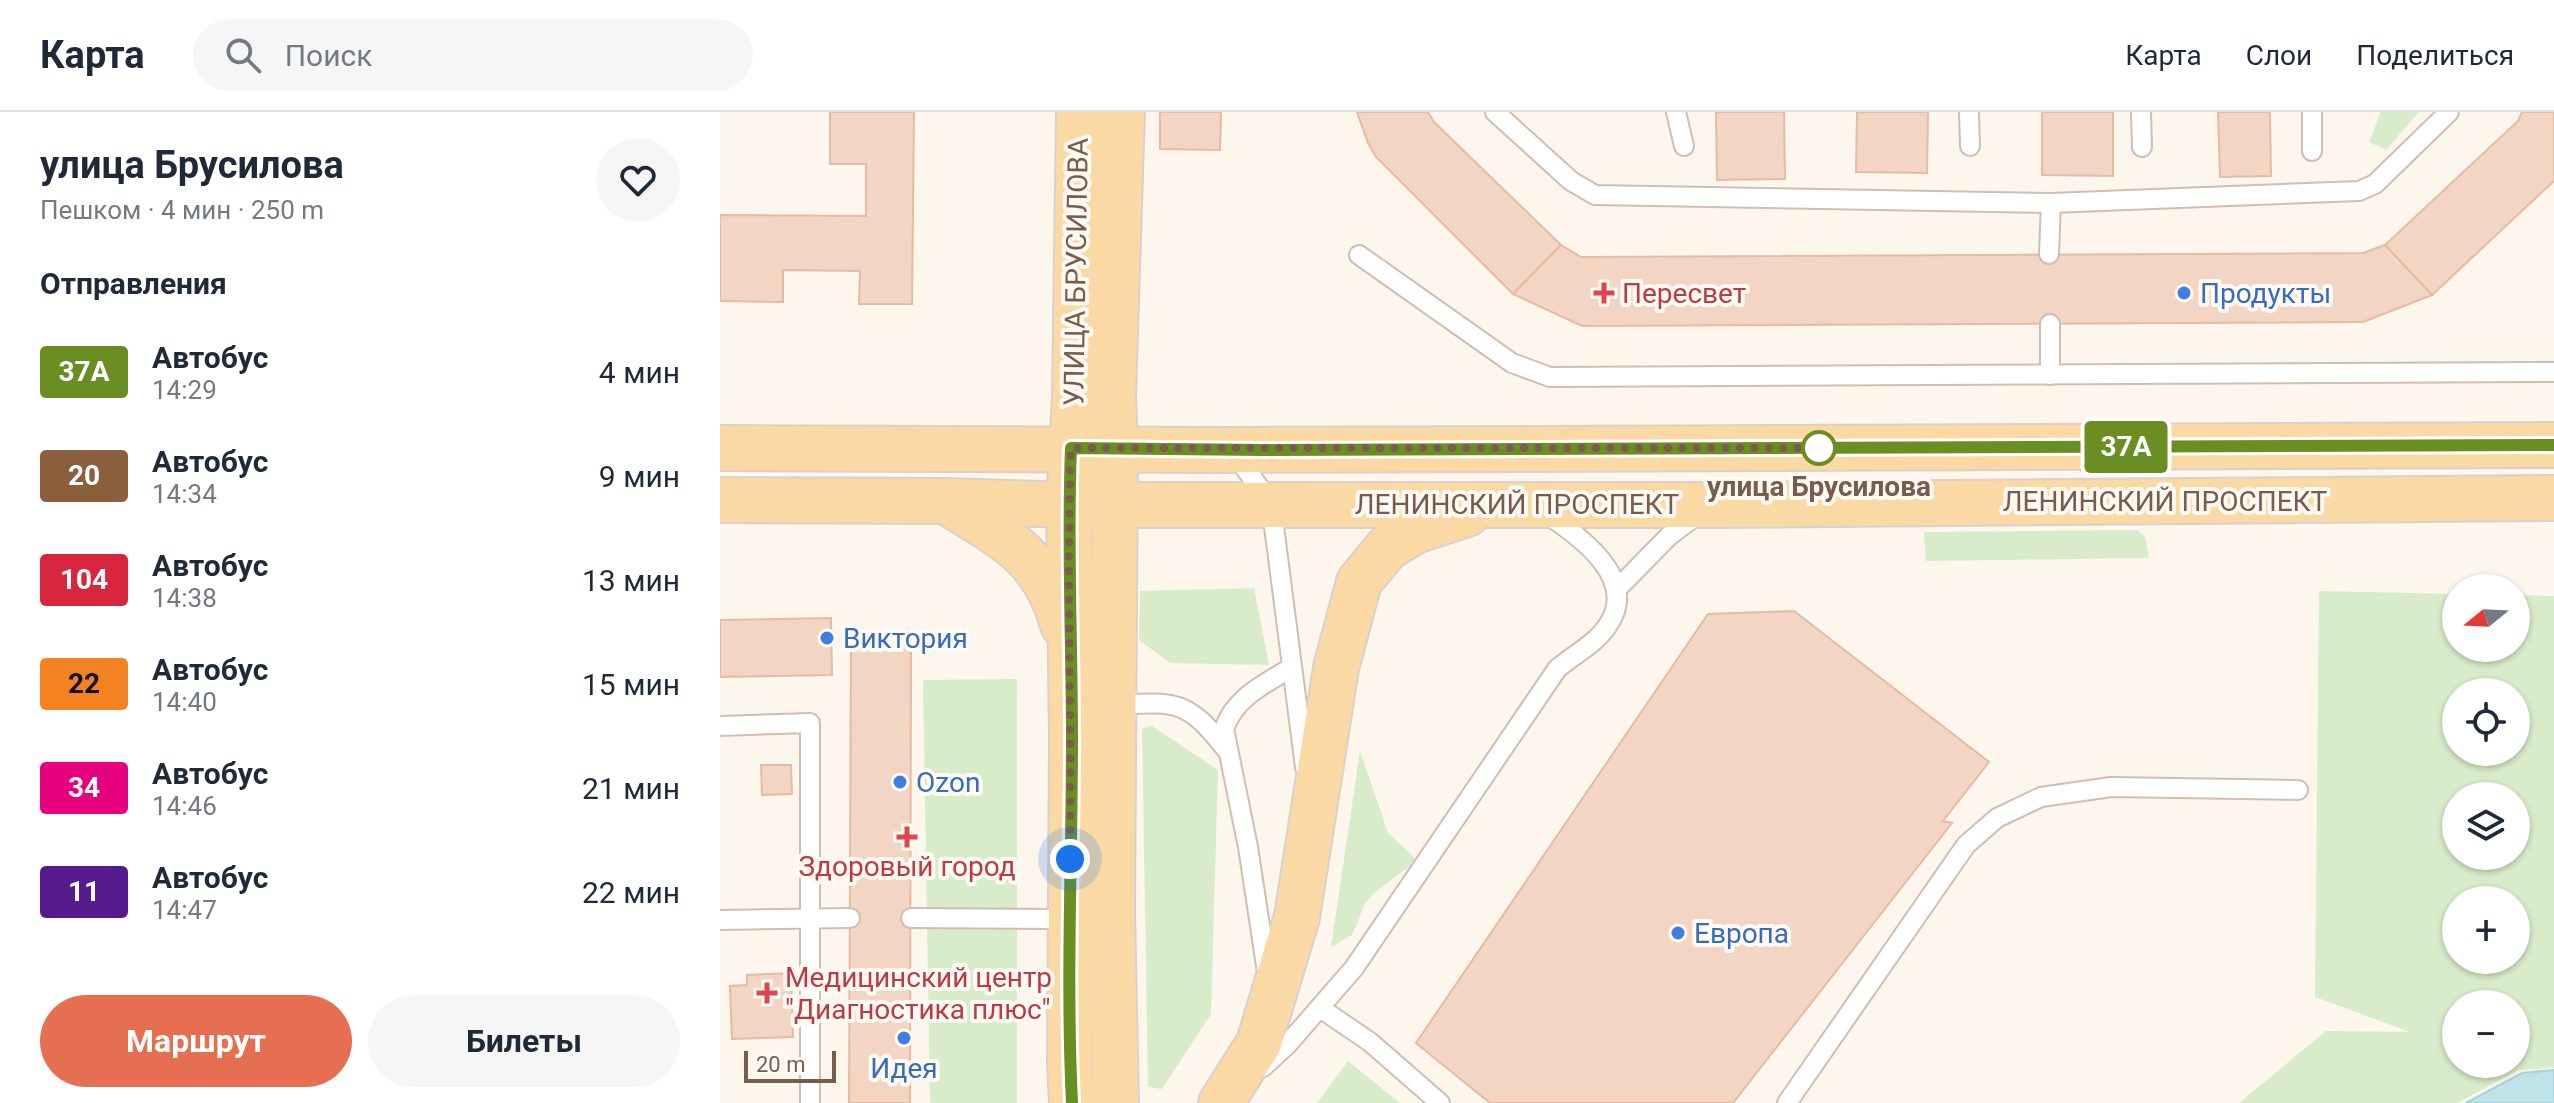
<!DOCTYPE html>
<html lang="ru">
<meta charset="utf-8">
<style>
body{margin:0;font-family:Roboto,sans-serif;background:#f6f6f7;color:#1f2937;height:100vh;display:flex;flex-direction:column;font-size:30px;white-space:nowrap}
*{box-sizing:border-box;margin:0}
p{font-size:26px;color:#747a83}
.icon{flex:none;width:44px;height:44px;fill:none;stroke:currentColor;stroke-width:2;stroke-linecap:round;stroke-linejoin:round}
.map{position:relative;flex:1;overflow:hidden}
.panel{display:flex;flex-direction:column;background:#fff;width:720px}
.panel>*{flex:none}
.badge{padding:0 16px;border-radius:6px;font-size:28px;line-height:52px}
.needle{width:52px;rotate:252deg}
.tools{position:absolute;left:1722px;top:462px;display:grid;gap:16px}
.tools a{display:grid;place-items:center;width:88px;height:88px;border-radius:50%;background:#fff;box-shadow:0 2px 6px #0004;font-size:40px}
.scale{position:absolute;left:24px;bottom:20px;width:92px;box-sizing:border-box;padding-left:8px;border:4px solid #7a5c4d;border-top:0;font-size:22px;line-height:28px;white-space:nowrap;color:#7a5c4d;-webkit-text-stroke:6px #fffaf3;paint-order:stroke}
.you{position:absolute;width:40px;height:40px;margin:-20px;border:6px solid #fff;border-radius:50%;background:#1a73e8;box-shadow:0 0 0 12px #1a73e833}
.map>.badge{position:absolute;translate:-50% -50%;box-shadow:0 0 0 4px #fff}
h2{padding:0 40px;font-size:30px;line-height:72px}
.round{display:grid;place-items:center;flex:none;width:84px;height:84px;border-radius:42px;background:#f6f6f7}
.head{display:flex;align-items:center;justify-content:space-between;height:136px;padding:0 40px}
h1{font-size:38px;font-weight:700;line-height:60px}
.button{display:flex;gap:16px;margin-top:auto;padding:16px 40px}
.button a{flex:1;height:92px;border-radius:48px;background:#e76f51;color:#fff;font-size:32px;font-weight:700;line-height:92px;text-align:center}
.button a+a{background:#f6f6f7;color:#1f2937}
ul{padding:0;list-style:none}
li{display:flex;align-items:center;gap:24px;height:104px;padding:0 40px}
li div{flex:1}
li b{display:block;font-size:30px}
li em{font-style:normal}
li .badge{min-width:88px;font-weight:700;text-align:center}
header{display:flex;align-items:center;gap:48px;box-sizing:border-box;height:112px;padding:0 40px;background:#fff;border-bottom:2px solid #e0e1e3}
header strong{font-size:38px}
nav{display:flex;gap:44px;margin-inline-start:auto;font-size:28px}
.search{width:560px;height:72px;background:#f6f6f7;display:flex;align-items:center;gap:20px;box-sizing:border-box;padding:0 28px;border-radius:44px;color:#747a83;font-size:30px}
main{display:flex;flex:1;min-height:0}
.map>svg:first-child{display:block}
.green{fill:#d8ecc9;fill-rule:evenodd}
.water{fill:#bfe3e8;stroke:#a5d3da;stroke-width:2}
.building{fill:#f3d5c3;stroke:#e6bba3;stroke-width:2}
.lines{fill:none;stroke-linecap:round;stroke-linejoin:round}
.lane-casing{stroke:#d1beb0;stroke-width:22}
.primary-casing{stroke:#dad1cd;stroke-width:48}
.lane{stroke:#fff;stroke-width:18}
.primary{stroke:#fbd9a5;stroke-width:44}
.line-casing{stroke:#fff;stroke-width:18}
.line{stroke:#6b8e23;stroke-width:12}
.walk{stroke:#7a5c4d;stroke-width:8;stroke-dasharray:0 14.4}
.health-dot{fill:#e0444e;stroke:#fffaf3;stroke-width:3}
.shop-dot{fill:#3f7fe0;stroke:#fffaf3;stroke-width:3}
.stop-dot{fill:#fff;stroke:#6b8e23;stroke-width:4}
.labels{text-anchor:middle;dominant-baseline:central;stroke-width:8;stroke-linejoin:round;paint-order:stroke}
.street-label{font-size:28px;fill:#7a5c4d;stroke:#fffaf3}
.health-label{font-size:28px;fill:#be3a42;stroke:#fffaf3;text-anchor:start}
.shop-label{font-size:28px;fill:#366cbe;stroke:#fffaf3;text-anchor:start}
.stop-label{font-size:28px;font-weight:bold;fill:#7a5c4d;stroke:#fffaf3}
</style>
<header>
<strong>Карта</strong>
<div class="search"><svg class="icon" aria-label="search" viewBox="0 0 24 24"><circle cx="10" cy="10" r="6"/><path d="M15 15l6 6"/></svg>Поиск</div>
<nav><a>Карта</a><a>Слои</a><a>Поделиться</a></nav>
</header>
<main>
<section class="panel">
<div class="head"><div><h1>улица Брусилова</h1><p>Пешком · 4 мин · 250 m</p></div><a class="round"><svg class="icon" aria-label="heart" viewBox="0 0 24 24"><path d="M12 20l-8-8c-3-5 5-10 8-4 3-6 11-1 8 4z"/></svg></a></div>
<h2>Отправления</h2>
<ul>
<li><span class="badge" style="background:#6b8e23;color:#fff">37А</span><div><b>Автобус</b><p>14:29</p></div><em>4 мин</em></li>
<li><span class="badge" style="background:#8b5e3c;color:#fff">20</span><div><b>Автобус</b><p>14:34</p></div><em>9 мин</em></li>
<li><span class="badge" style="background:#d7263d;color:#fff">104</span><div><b>Автобус</b><p>14:38</p></div><em>13 мин</em></li>
<li><span class="badge" style="background:#f58220;color:#111">22</span><div><b>Автобус</b><p>14:40</p></div><em>15 мин</em></li>
<li><span class="badge" style="background:#e6007e;color:#fff">34</span><div><b>Автобус</b><p>14:46</p></div><em>21 мин</em></li>
<li><span class="badge" style="background:#551a8b;color:#fff">11</span><div><b>Автобус</b><p>14:47</p></div><em>22 мин</em></li>
</ul>
<div class="button"><a>Маршрут</a><a>Билеты</a></div>
</section>
<div class="map">
<svg width="1834" height="991" viewBox="0 0 1834 991">
<rect width="100%" height="100%" fill="#fdf6ec"/>
<!-- green -->
<g class="green">
<path d="M1661 0H1699L1666 38 1649 30Z"/>
<path d="M1417 418 1425 425 1429 446 1206 449 1204 420Z"/>
<path d="M534 476 549 553 450 551 419 528 420 479Z"/>
<path d="M1599 479 1736 482V536H1796V483L1834 484V956L1799 958 1737 991H1519L1606 919 1690 920 1595 885ZM1796 580V640H1736V580ZM1736 684H1796V744H1736ZM1736 788H1796V848H1736ZM1736 892H1796V952H1736Z"/>
<path d="M297 567V991H210L203 568Z"/>
<path d="M432 614 498 658 491 902 442 977 428 975 422 617Z"/>
<path d="M640 639 668 721 694 745V751L655 780 646 790 632 823 611 835Z"/>
<path d="M628 949 680 991H597Z"/>
</g>
<!-- water -->
<path class="water" d="M1834 958V991H1746L1802 961Z"/>
<!-- building -->
<g class="building">
<path d="M110 0H194L192 192H139L140 159 63 158V190L0 189V103L146 104V52H110Z"/>
<path d="M440 0H501L500 38 440 37Z"/>
<path d="M637 0H708L714 10 841 133 793 182 656 45 648 31Z"/>
<path d="M996 0H1064L1065 67 997 68Z"/>
<path d="M1137 0H1208L1207 61 1136 60Z"/>
<path d="M1322 0H1393V64L1322 63Z"/>
<path d="M1498 0H1550L1551 64 1500 65Z"/>
<path d="M1802 0H1834V69L1712 183 1665 133 1798 9Z"/>
<path d="M841 133 861 145 1643 141 1665 133 1712 183 1643 210 862 214 793 182Z"/>
<path d="M1074 499 1269 650 1223 709 1232 711 1013 991H770L696 931 988 502Z"/>
<path d="M111 506 112 563 0 565V508Z"/>
<path d="M131 534H191L190 991H129Z"/>
<path d="M41 653H71L72 682 42 683Z"/>
<path d="M71 861 73 925 12 927 10 874 27 873V863Z"/>
</g>
<g class="lines">
<defs>
<g id="lane">
<path d="M775 0 851 69 875 83 1331 91 1639 79 1655 72 1729 0"/>
<path d="M956 0 964 34"/>
<path d="M1249 0 1250 34"/>
<path d="M1421 0 1422 35"/>
<path d="M1592 39V0"/>
<path d="M1329 142 1331 91"/>
<path d="M639 143 792 251 830 265 1834 260"/>
<path d="M1330 263V212"/>
<path d="M515 343 551 391 585 655"/>
<path d="M898 476 949 424 978 402"/>
<path d="M394 593C454 590 466 586 505 636"/>
<path d="M0 614 90 611V991"/>
<path d="M191 806 349 807"/>
<path d="M0 808 130 806"/>
<path d="M547 860 528 735 504 617C515 585 545 572 572 555"/>
<path d="M600 896 650 930 720 991"/>
<path d="M543 955 567 933 634 856 837 557C853 543 876 532 888 513 919 468 862 426 828 403"/>
<path d="M1067 991 1246 733 1277 706 1321 685 1391 675 1578 678"/>
</g>
<g id="primary">
<path d="M0 336 512 338 1834 333"/>
<path d="M0 388 225 389 349 393H994L1834 386"/>
<path d="M227 390C284 426 324 443 343 513"/>
<path d="M352 991 350 950 352 626 349 393 355 284 359 0"/>
<path d="M396 991 392 800 395 337 393 283 402 0"/>
<path d="M501 991 539 931 577 805 616 556 639 470 667 436 695 419 747 402"/>
</g>
</defs>
<!-- lane casing -->
<use href="#lane" class="lane-casing"/>
<!-- primary casing -->
<use href="#primary" class="primary-casing"/>
<!-- lane -->
<use href="#lane" class="lane"/>
<!-- primary -->
<use href="#primary" class="primary"/>
</g>
<g class="lines">
<defs>
<path id="line" d="M352 991C346 870 352 748 352 627 352 530 347 433 351 336L543 338 1834 333"/>
</defs>
<!-- line casing -->
<use href="#line" class="line-casing"/>
<!-- line -->
<use href="#line" class="line"/>
<!-- walk -->
<path class="walk" d="M350 747C352 610 346 473 351 336H1099"/>
</g>
<!-- markers -->
<g class="health-dot">
<path d="M880 169h8v8h8v8h-8v8h-8v-8h-8v-8h8z"/>
<path d="M183 713h8v8h8v8h-8v8h-8v-8h-8v-8h8z"/>
<path d="M43 869h8v8h8v8h-8v8h-8v-8h-8v-8h8z"/>
</g>
<g class="shop-dot">
<circle cx="1464" cy="181" r="8"/>
<circle cx="107" cy="526" r="8"/>
<circle cx="180" cy="670" r="8"/>
<circle cx="958" cy="821" r="8"/>
<circle cx="184" cy="926" r="8"/>
</g>
<circle class="stop-dot" cx="1099" cy="336" r="16"/>
<g class="labels">
<!-- street labels -->
<g class="street-label">
<text transform="translate(356 160) rotate(-89)">УЛИЦА БРУСИЛОВА</text>
<text x="1445" y="389">ЛЕНИНСКИЙ ПРОСПЕКТ</text>
<text x="797" y="392">ЛЕНИНСКИЙ ПРОСПЕКТ</text>
</g>
<!-- health labels -->
<g class="health-label">
<text x="902" y="181">Пересвет</text>
<text x="187" y="754" text-anchor="middle">Здоровый город</text>
<text x="65" y="865">Медицинский центр<tspan x="65" dy="32">"Диагностика плюс"</tspan></text>
</g>
<!-- shop labels -->
<g class="shop-label">
<text x="1480" y="181">Продукты</text>
<text x="123" y="526">Виктория</text>
<text x="196" y="670">Ozon</text>
<text x="974" y="821">Европа</text>
<text x="184" y="956" text-anchor="middle">Идея</text>
</g>
<!-- stop labels -->
<g class="stop-label">
<text x="1099" y="374">улица Брусилова</text>
</g>
</g>
</svg>
<div class="tools">
<a><svg class="needle" viewBox="-14 -14 28 28"><path d="M0-13l5 13h-10z" fill="#e53935"/><path d="M0 13l5-13h-10z" fill="#747a83"/></svg></a>
<a><svg class="icon" aria-label="locate" viewBox="0 0 24 24"><circle cx="12" cy="12" r="6"/><path d="M12 2v4M12 18v4M2 12h4M18 12h4"/></svg></a>
<a><svg class="icon" aria-label="layers" viewBox="0 0 24 24"><path d="M12 4l9 5-9 5-9-5zM3 14l9 5 9-5"/></svg></a>
<a>+</a>
<a>−</a>
</div>
<div class="scale">20 m</div>
<div class="you" style="left:350px;top:747px"></div>
<b class="badge" style="left:1406px;top:335px;background:#6b8e23;color:#fff">37А</b>
</div>
</main>
